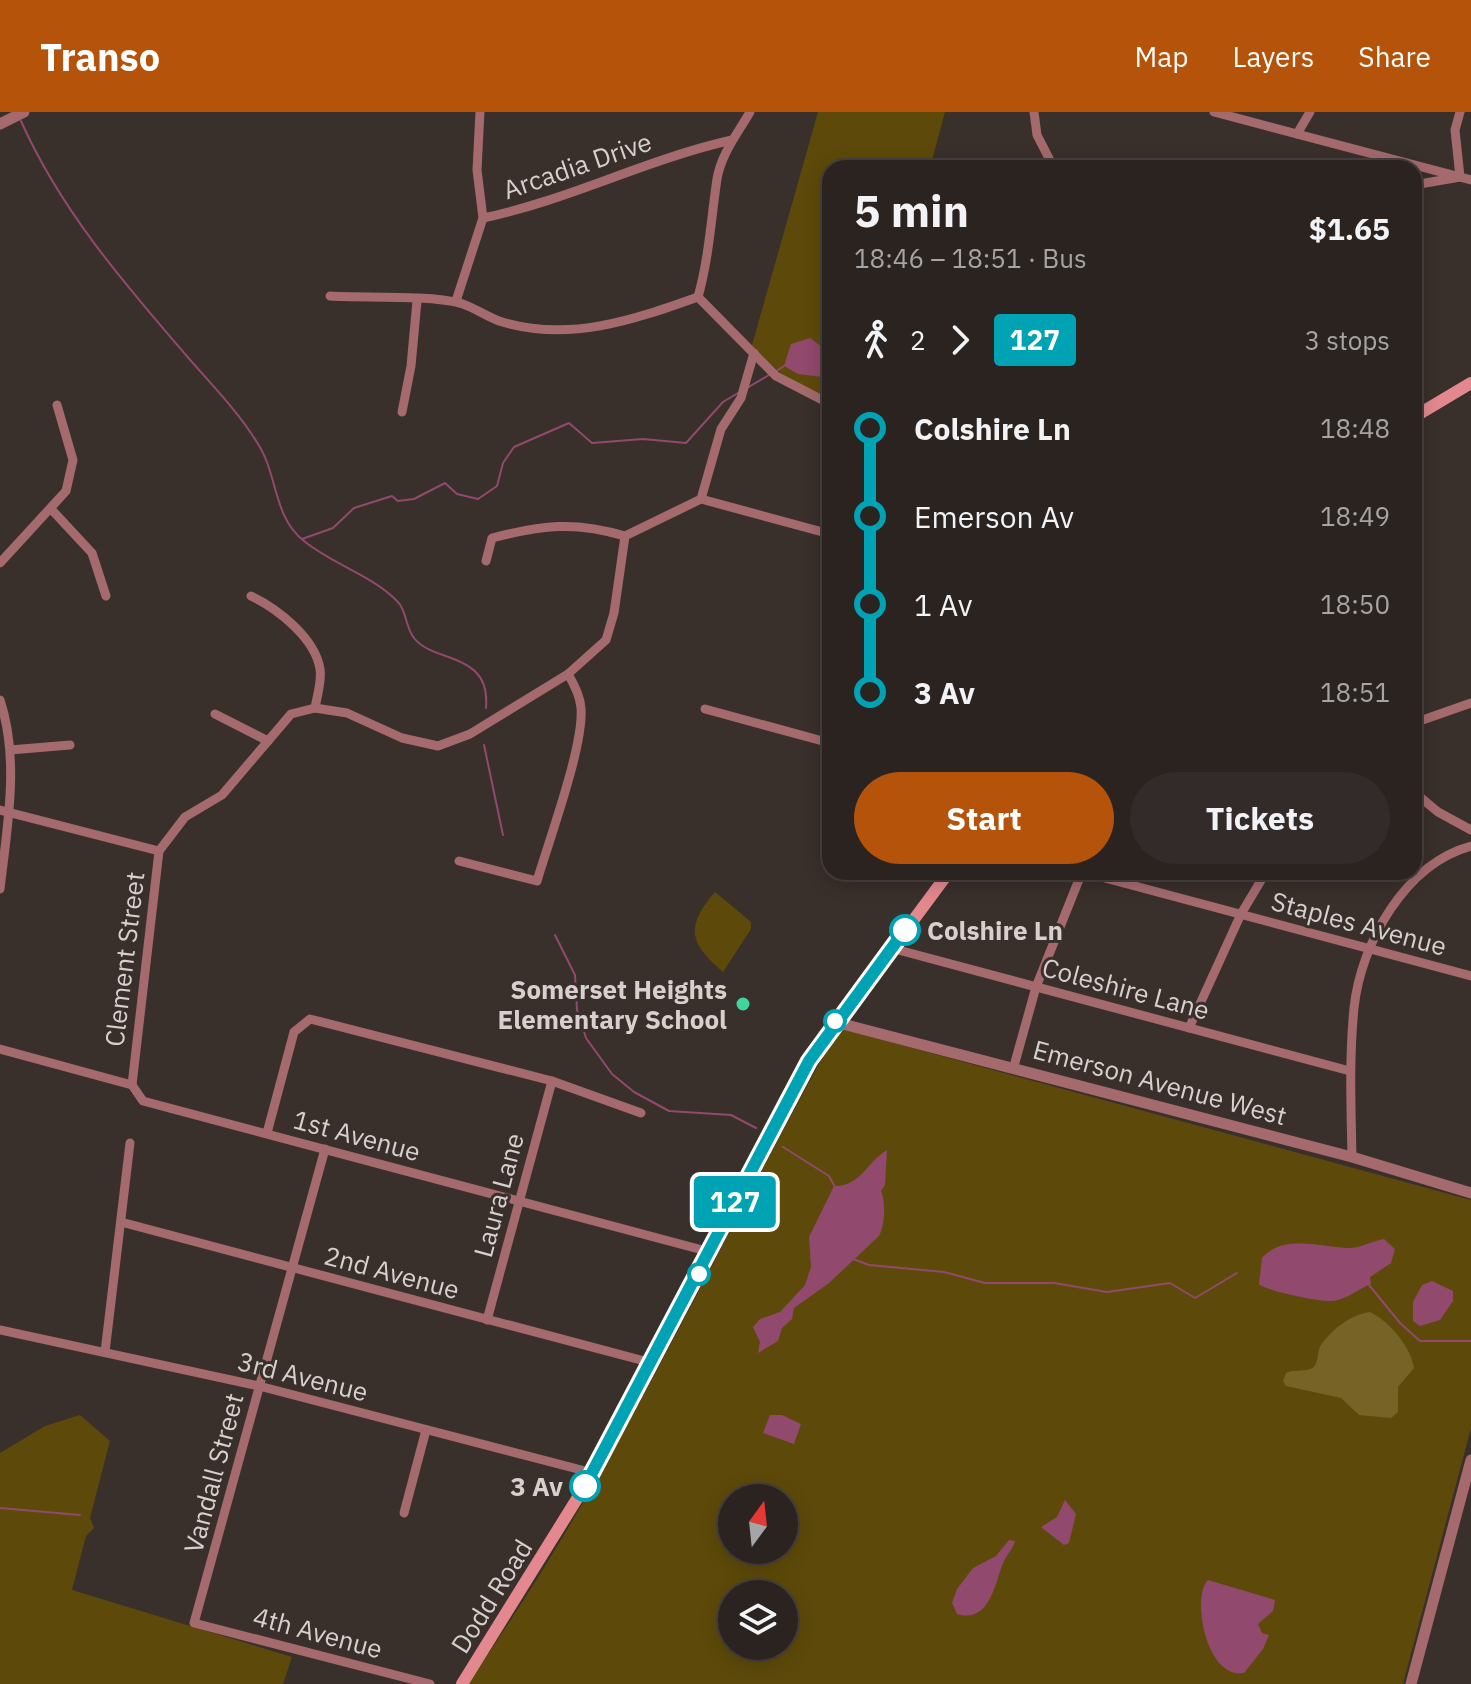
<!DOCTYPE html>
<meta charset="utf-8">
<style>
body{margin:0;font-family:"IBM Plex Sans",sans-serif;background:#332b29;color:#f1f3f6;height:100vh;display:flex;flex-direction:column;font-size:30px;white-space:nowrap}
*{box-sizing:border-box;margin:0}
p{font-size:26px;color:#a6a4a5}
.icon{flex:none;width:44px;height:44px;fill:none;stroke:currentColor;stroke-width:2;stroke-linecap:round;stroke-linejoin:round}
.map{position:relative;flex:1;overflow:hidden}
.side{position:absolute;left:822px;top:48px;width:600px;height:720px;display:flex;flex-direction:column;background:#2b2320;border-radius:24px;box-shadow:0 4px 20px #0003,0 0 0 2px #47403e}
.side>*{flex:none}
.badge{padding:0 16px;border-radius:6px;font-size:28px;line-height:52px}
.needle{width:52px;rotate:15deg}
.fabs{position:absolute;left:718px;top:1372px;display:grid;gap:16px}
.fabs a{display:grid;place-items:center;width:80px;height:80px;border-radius:50%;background:#2b2320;box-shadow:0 4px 20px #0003,0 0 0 2px #47403e;font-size:40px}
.map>.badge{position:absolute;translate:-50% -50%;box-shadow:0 0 0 4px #fff}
.legs{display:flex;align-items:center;gap:12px;height:88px;padding:0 32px;font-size:26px}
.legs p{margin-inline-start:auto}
.headline{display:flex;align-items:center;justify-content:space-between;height:136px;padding:0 32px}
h1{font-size:44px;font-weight:700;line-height:60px}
.action{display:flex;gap:16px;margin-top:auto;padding:16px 32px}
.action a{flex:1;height:92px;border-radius:48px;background:#b45309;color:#fff;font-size:32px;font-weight:700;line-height:92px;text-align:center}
.action a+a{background:#332b29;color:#f1f3f6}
ul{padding:0 32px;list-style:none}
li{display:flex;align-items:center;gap:28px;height:88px;font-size:30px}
li i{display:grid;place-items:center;width:12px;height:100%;margin:0 10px;background:currentColor}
li i::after{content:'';width:20px;height:20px;margin:-10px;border:6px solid;border-radius:50%;background:#2b2320}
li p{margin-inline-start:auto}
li:first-child i{background:linear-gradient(#0000 50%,currentColor 0)}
li:last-child i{background:linear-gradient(currentColor 50%,#0000 0)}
header{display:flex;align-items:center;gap:48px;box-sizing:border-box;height:112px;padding:0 40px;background:#b45309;color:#fff}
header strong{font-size:38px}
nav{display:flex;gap:44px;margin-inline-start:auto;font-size:28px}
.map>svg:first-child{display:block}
.green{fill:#5d4a0a;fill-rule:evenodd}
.forest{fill:#786326}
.water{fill:#91496d}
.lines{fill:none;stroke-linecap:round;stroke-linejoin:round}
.stream{stroke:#91496d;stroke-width:2}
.minor{stroke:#a46a6e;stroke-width:9}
.tertiary{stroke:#a46a6e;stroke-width:11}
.secondary{stroke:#e4888f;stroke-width:12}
.line-1-casing{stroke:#fff;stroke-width:18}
.line-1{stroke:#00a3b4;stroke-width:12}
.stop-1-dot{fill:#fff;stroke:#00a3b4;stroke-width:4}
.poi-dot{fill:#40d4a1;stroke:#392f2b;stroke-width:3}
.labels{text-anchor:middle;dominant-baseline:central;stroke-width:6;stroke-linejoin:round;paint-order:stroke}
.street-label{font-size:26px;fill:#d7d0ce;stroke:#392f2b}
.stop-label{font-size:26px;font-weight:bold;fill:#d7d0ce;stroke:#392f2b;text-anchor:start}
.poi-label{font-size:26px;font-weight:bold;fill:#d7d0ce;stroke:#392f2b;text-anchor:end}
</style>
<header>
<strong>Transo</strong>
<nav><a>Map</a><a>Layers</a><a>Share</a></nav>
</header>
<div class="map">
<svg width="1471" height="1572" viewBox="0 0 1471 1572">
<rect width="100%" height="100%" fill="#392f2b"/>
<!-- green -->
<g class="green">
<path d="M818 0H945L930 56H830V287C796 278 776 259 752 233Z"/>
<path d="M715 780 751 810V817L723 860C689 831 685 815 715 780Z"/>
<path d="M839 916 1471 1088V1316L1403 1572H467C613 1367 716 1135 839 916ZM732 1386H784V1438H732ZM732 1482H784V1534H732Z"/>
<path d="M80 1303 110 1329 90 1406 94 1416 86 1424 72 1478 292 1545 283 1572H0V1341L45 1314Z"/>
</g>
<!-- forest -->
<path class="forest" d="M1370 1200C1389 1209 1411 1235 1414 1256L1398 1275V1300L1391 1306 1359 1303 1341 1286 1286 1274 1283 1269 1286 1261C1295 1257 1303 1260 1310 1257 1319 1255 1317 1241 1320 1235 1330 1218 1352 1202 1370 1200Z"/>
<!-- water -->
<g class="water">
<path d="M810 226 830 241V266L798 262 784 254 791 232Z"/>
<path d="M887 1038 885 1073 881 1079C886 1091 885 1112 879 1124L829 1171 794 1196 792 1207 782 1216 778 1229 758 1241 760 1230 753 1215 760 1207 780 1200 805 1173 811 1155 809 1125 834 1074C860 1075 867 1050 887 1038Z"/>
<path d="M1384 1127 1395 1137 1391 1151 1370 1165 1371 1172C1360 1176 1346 1188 1332 1189 1320 1190 1266 1179 1259 1172L1262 1146C1283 1122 1320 1135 1347 1136 1358 1137 1372 1129 1384 1127Z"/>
<path d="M1432 1169 1453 1179V1189L1440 1208 1420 1214 1413 1209V1190L1422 1173Z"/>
<path d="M770 1303H782L801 1312 794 1332 763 1321Z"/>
<path d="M1065 1388 1076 1402 1069 1431 1064 1433 1041 1415 1057 1405Z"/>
<path d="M1009 1428 1015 1429C1013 1437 1007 1442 1003 1451 995 1472 989 1512 957 1502L952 1491 957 1477 973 1456 996 1444Z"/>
<path d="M1208 1468 1275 1488 1273 1499 1258 1512 1262 1521 1269 1523 1263 1537 1244 1561C1206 1568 1191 1484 1208 1468Z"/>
</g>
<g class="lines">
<!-- stream -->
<g class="stream">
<path d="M21 9C60 97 123 170 185 242 210 271 238 299 258 332 278 363 273 405 304 429 332 452 371 463 396 488 407 498 405 515 414 526 434 552 491 539 486 596"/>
<path d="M775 260 784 254"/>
<path d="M747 276 769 263"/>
<path d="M302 427 333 416 354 396 392 384 398 389 414 387 445 371 457 382 478 387 497 374 503 351 514 335 569 311 592 331 643 327 686 331 723 290 738 281"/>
<path d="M484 633 503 723"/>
<path d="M555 823 575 863 577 898 586 926 612 962 634 980 669 999 731 1003 756 1016"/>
<path d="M783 1035 829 1064 835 1075"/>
<path d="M853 1147 869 1153 944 1160 985 1171H1054L1107 1180 1170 1171 1195 1186 1237 1161"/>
<path d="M1369 1173 1400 1211 1420 1229H1471"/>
<path d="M0 1396 80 1403"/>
</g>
<!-- minor -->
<g class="minor">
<path d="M1034 0 1037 23 1054 56"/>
<path d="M1214 0 1471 68"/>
<path d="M1297 22 1310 0"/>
<path d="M1414 73 1460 65 1455 18 1460 0"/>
<path d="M483 106C569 88 647 47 732 28"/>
<path d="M330 184C364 186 429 183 460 191 473 195 486 204 499 209 568 231 633 208 698 185"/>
<path d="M698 185C709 146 711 107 717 67 721 42 738 21 750 0"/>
<path d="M698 185 776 264 830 292"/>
<path d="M459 191 456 189 483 106 477 58 480 0"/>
<path d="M402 300 411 254 417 189"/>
<path d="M701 387 830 422"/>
<path d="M51 397 92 441 106 484"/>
<path d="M625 424 701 387 721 317 741 286 754 241"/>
<path d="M486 449 492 426C542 413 575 409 625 424"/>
<path d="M0 451 66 379 73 348 57 293"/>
<path d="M251 484C278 497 315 526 320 557 322 569 317 584 315 596"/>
<path d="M0 588C20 648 7 716 0 777"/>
<path d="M705 597 830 631"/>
<path d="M215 602 268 629"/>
<path d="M1414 611 1471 591"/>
<path d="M10 638 70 633"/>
<path d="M1414 680 1438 700 1471 718"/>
<path d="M0 698 159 739"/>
<path d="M459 749 537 769C549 728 584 634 581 596 580 583 574 572 568 562"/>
<path d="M1097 760 1105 766 1471 864"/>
<path d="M891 836 1350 959"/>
<path d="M1189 916 1241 802 1266 760"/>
<path d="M0 937 132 973 143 989 710 1140"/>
<path d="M1014 954 1036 875 1082 760"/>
<path d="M132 973 159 739 185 705 222 683 291 602 315 596 347 601 402 626 438 634 470 622 568 562 606 528 614 501 625 424"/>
<path d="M267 1021 294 920 310 907 552 969 641 1001"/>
<path d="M325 1037 194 1511 430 1572"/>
<path d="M1352 1045C1351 995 1349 946 1354 896 1361 831 1405 752 1471 734"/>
<path d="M121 1110 652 1251"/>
<path d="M487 1208 552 969"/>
<path d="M0 1218 259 1274 593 1361"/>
<path d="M105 1240 130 1031"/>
<path d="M404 1401 426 1318"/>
</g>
<!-- tertiary -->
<g class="tertiary">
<path d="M0 12 24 0"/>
<path d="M835 910 1352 1045 1471 1081"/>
<path d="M1411 1572 1471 1348"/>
</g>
<!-- secondary -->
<g class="secondary">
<path d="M1414 305 1471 271"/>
<path d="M462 1572 593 1361 809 949 949 760"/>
</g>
</g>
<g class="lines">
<defs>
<path id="line-1" d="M585 1374 809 949 905 818"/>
</defs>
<!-- line-1 casing -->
<use href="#line-1" class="line-1-casing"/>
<!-- line-1 -->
<use href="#line-1" class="line-1"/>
</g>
<!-- markers -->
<g class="stop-1-dot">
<circle cx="905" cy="818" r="14"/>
<circle cx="835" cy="909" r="10"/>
<circle cx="699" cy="1162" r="10"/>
<circle cx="585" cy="1374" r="14"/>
</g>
<circle class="poi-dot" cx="743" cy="892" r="8"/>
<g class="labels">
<!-- street labels -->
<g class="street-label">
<text transform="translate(577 53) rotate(-19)">Arcadia Drive</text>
<text transform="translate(1359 811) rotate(15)">Staples Avenue</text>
<text transform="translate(124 847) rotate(-83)">Clement Street</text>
<text transform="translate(1126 876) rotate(15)">Coleshire Lane</text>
<text transform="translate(1160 970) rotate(15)">Emerson Avenue West</text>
<text transform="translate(357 1023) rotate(15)">1st Avenue</text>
<text transform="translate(498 1083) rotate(-75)">Laura Lane</text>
<text transform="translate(392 1160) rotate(15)">2nd Avenue</text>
<text transform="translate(303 1264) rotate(14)">3rd Avenue</text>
<text transform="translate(213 1361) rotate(-75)">Vandall Street</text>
<text transform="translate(491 1484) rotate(-58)">Dodd Road</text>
<text transform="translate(318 1520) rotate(15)">4th Avenue</text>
</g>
<!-- stop labels -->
<g class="stop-label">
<text x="927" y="818">Colshire Ln</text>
<text x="563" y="1374" text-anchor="end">3 Av</text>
</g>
<!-- poi labels -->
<g class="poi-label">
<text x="727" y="877">Somerset Heights<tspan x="727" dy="30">Elementary School</tspan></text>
</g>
</g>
</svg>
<div class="fabs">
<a><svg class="needle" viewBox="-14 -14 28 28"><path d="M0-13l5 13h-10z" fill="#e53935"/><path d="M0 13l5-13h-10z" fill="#a6a4a5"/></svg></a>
<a><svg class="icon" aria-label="layers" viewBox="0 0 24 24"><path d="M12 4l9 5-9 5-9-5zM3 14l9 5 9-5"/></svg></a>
</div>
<b class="badge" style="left:735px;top:1090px;background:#00a3b4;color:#fff">127</b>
<section class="side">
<div class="headline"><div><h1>5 min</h1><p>18:46 – 18:51 · Bus</p></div><b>$1.65</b></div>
<div class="legs"><svg class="icon" aria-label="walk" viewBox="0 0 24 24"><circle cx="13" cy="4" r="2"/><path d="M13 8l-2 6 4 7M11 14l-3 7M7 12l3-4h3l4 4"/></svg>2<svg class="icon" aria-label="forward" viewBox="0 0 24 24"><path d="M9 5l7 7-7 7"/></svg><b class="badge" style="background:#00a3b4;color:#fff">127</b><p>3 stops</p></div>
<ul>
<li><i style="color:#00a3b4"></i><b>Colshire Ln</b><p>18:48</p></li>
<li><i style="color:#00a3b4"></i><span>Emerson Av</span><p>18:49</p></li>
<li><i style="color:#00a3b4"></i><span>1 Av</span><p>18:50</p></li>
<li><i style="color:#00a3b4"></i><b>3 Av</b><p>18:51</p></li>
</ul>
<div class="action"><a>Start</a><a>Tickets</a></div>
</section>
</div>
